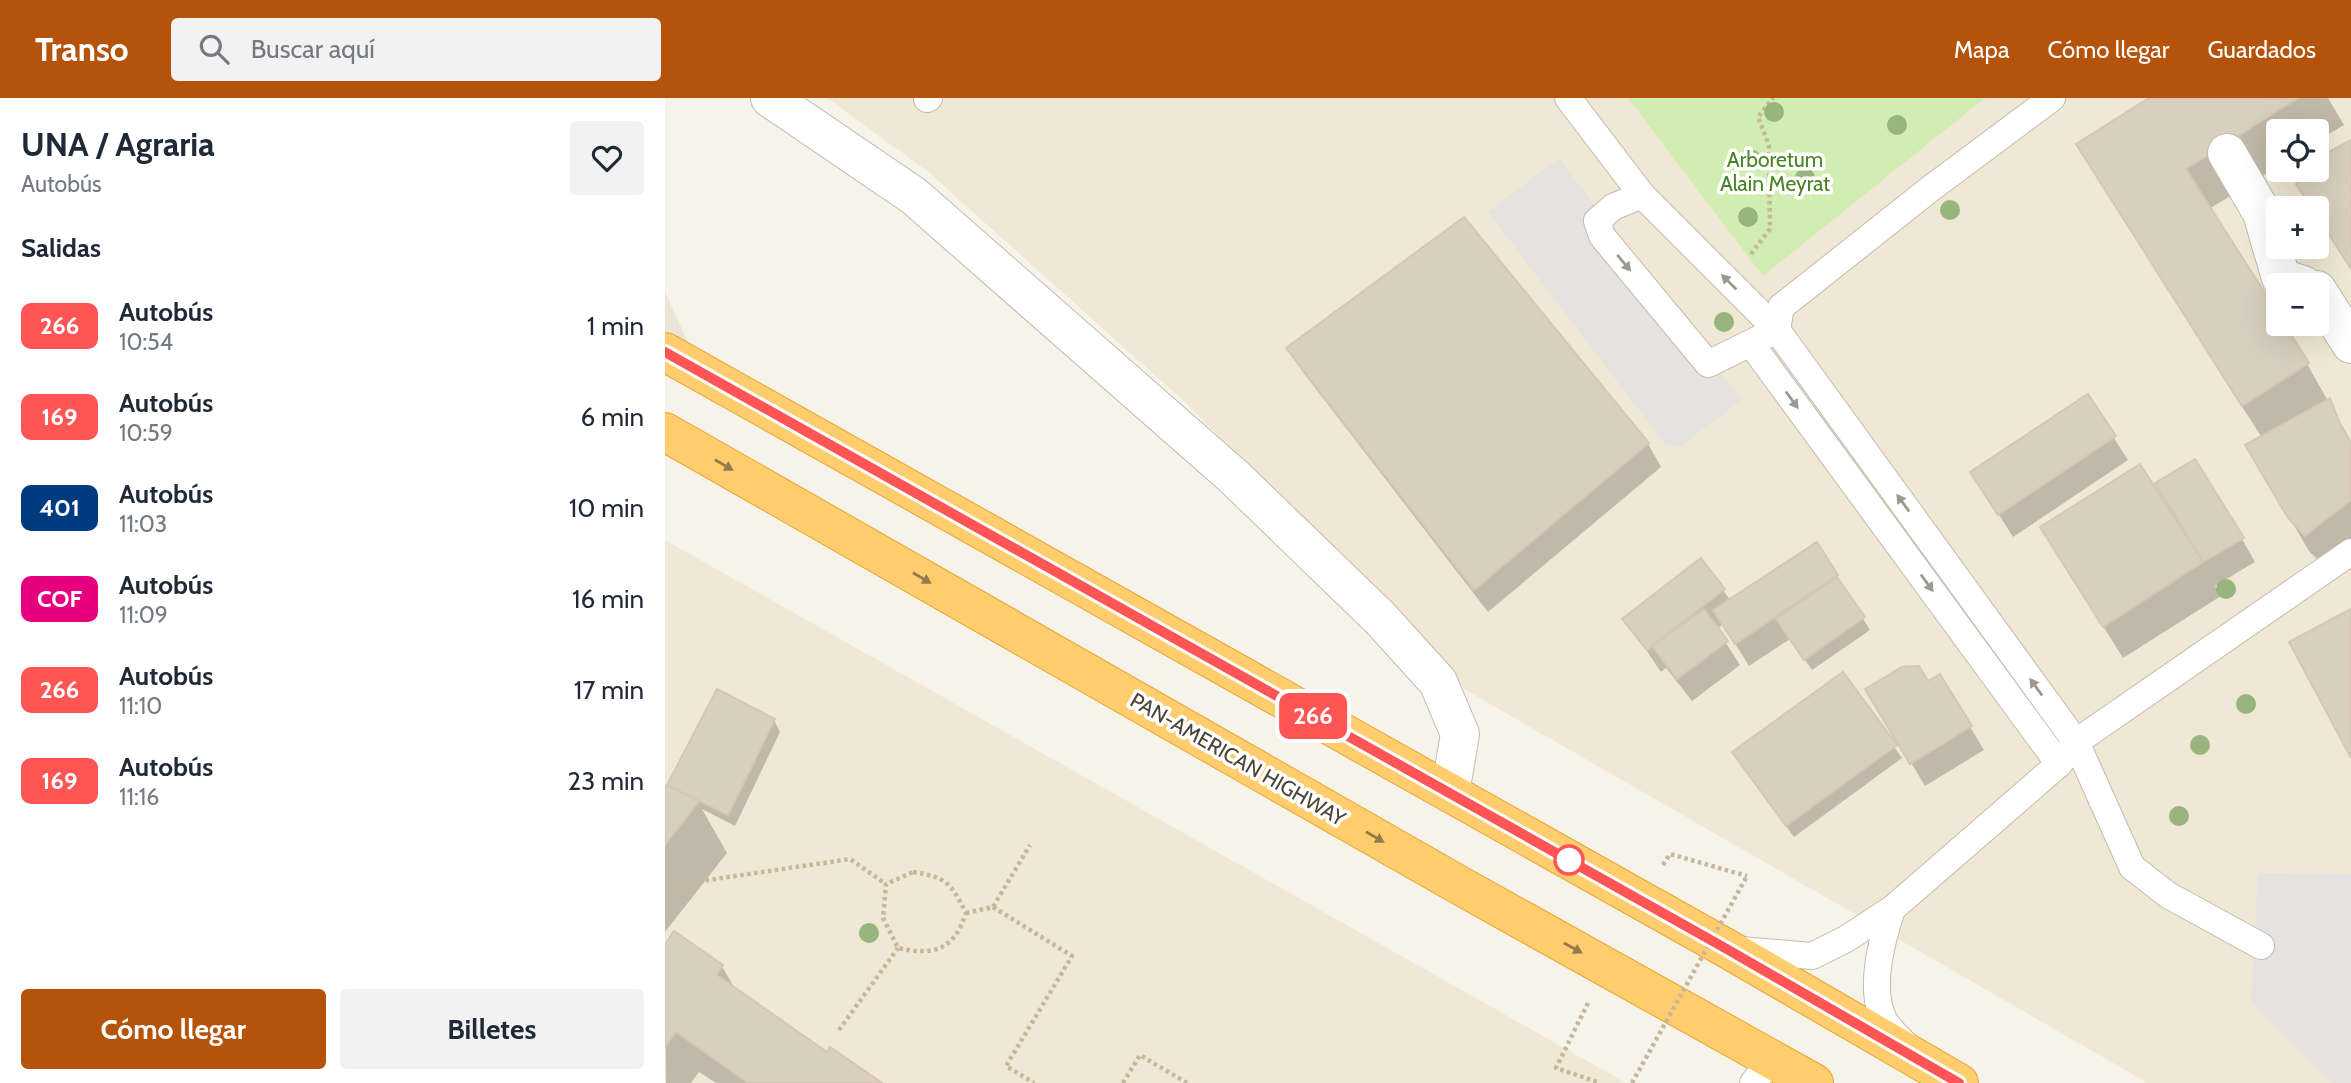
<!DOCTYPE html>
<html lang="es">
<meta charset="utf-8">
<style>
body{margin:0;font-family:Cabin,sans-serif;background:#f2f2f3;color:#1f2937;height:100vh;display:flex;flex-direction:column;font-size:26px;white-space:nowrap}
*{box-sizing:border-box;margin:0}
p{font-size:23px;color:#747a83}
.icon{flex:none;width:38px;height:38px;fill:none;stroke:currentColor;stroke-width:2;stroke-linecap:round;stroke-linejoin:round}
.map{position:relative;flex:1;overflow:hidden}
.side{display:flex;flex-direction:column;background:#fff;width:665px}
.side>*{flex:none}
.badge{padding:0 14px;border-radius:10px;font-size:24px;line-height:46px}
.tools{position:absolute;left:1601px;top:21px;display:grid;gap:14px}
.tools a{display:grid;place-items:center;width:63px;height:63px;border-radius:7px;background:#fff;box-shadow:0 7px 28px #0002;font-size:35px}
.map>.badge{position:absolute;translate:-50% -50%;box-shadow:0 0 0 4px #fff}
h2{padding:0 21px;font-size:26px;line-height:63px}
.round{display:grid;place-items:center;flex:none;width:74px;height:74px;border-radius:7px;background:#f2f2f3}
.overview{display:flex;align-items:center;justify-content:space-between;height:119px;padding:0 21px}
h1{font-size:33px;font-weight:800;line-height:52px}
.button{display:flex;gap:14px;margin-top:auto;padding:14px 21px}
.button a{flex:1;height:80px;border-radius:7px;background:#b45309;color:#fff;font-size:28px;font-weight:800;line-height:80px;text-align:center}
.button a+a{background:#f2f2f3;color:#1f2937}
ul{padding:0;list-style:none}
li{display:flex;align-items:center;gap:21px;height:91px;padding:0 21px}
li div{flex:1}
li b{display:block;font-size:26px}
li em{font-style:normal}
li .badge{min-width:77px;font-weight:700;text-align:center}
header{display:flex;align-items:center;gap:42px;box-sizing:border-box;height:98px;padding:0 35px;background:#b45309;color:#fff}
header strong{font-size:33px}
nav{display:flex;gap:38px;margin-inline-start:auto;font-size:24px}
.search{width:490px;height:63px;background:#f2f2f3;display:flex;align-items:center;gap:18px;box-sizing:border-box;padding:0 24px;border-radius:7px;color:#747a83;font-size:26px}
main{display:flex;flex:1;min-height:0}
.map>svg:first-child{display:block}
.residential{fill:#ebe5d8}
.education{fill:#f0e8d4;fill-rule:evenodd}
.green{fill:#d2edb1}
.parking{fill:#e5e3df}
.shadow{fill:#0003}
.building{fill:#d9cfbf;stroke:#d5c7b1;stroke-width:2}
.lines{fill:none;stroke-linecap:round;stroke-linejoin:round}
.lane-casing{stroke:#c3bbac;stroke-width:28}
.street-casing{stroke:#c3bbac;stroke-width:40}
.highway-casing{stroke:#eaa531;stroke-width:40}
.path{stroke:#c6b79c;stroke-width:4.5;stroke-dasharray:3.5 3.5;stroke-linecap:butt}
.lane{stroke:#fff;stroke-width:26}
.street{stroke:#fff;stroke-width:38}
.highway{stroke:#ffcd6d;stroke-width:38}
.path-bridge{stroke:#c6b79c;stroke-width:4.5;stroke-dasharray:3.5 3.5;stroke-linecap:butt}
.tree{fill:#97b57e}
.oneway{fill:#9c9891}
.oneway2{fill:#937b4d}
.line-casing{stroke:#fff;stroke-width:16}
.line{stroke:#f55;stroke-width:10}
.stop-dot{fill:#fff;stroke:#f55;stroke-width:3.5}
.labels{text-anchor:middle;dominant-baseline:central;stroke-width:7;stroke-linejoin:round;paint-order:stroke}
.park-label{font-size:21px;fill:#498325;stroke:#fff}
.street-label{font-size:21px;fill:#4b4437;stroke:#fff}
</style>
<header>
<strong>Transo</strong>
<div class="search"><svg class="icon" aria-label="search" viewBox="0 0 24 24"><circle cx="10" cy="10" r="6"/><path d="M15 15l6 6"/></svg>Buscar aquí</div>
<nav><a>Mapa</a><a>Cómo llegar</a><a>Guardados</a></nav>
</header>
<main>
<section class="side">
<div class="overview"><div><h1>UNA / Agraria</h1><p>Autobús</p></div><a class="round"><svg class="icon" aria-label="heart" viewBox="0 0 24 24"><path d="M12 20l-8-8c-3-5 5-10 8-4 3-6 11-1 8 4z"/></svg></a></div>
<h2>Salidas</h2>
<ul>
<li><span class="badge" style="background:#f55;color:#fff">266</span><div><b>Autobús</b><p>10:54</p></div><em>1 min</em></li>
<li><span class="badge" style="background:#f55;color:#fff">169</span><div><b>Autobús</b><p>10:59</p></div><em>6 min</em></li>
<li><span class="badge" style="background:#003b80;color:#fff">401</span><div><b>Autobús</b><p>11:03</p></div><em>10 min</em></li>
<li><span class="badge" style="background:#e6007e;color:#fff">COF</span><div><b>Autobús</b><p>11:09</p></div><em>16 min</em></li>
<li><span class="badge" style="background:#f55;color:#fff">266</span><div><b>Autobús</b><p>11:10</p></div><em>17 min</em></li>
<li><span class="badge" style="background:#f55;color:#fff">169</span><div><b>Autobús</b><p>11:16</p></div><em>23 min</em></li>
</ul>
<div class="button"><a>Cómo llegar</a><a>Billetes</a></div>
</section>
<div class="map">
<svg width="1686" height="985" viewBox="0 0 1686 985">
<rect width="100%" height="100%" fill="#f6f3eb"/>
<!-- residential -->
<path class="residential" d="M0 194 37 275 0 254Z"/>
<!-- education -->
<g class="education">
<path d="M162 0H1686V985H1483L799 591 522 306 261 72ZM1614 33H1652V72H1614ZM1614 110H1652V149H1614ZM1614 187H1652V226H1614Z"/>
<path d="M0 442 961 985H0Z"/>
</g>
<!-- green -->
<path class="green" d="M963 0H1320L1098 178Z"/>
<!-- parking -->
<g class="parking">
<path d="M894 60 1077 302 1015 349 1000 346 823 114Z"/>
<path d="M1593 775 1686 776V985H1667L1586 904Z"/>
</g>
<!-- shadow -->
<g class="shadow">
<path d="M1487 0H1663L1679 27 1652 43V33H1614V68L1544 111 1614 226H1617L1642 266 1686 343V449L1660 469 1644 453 1582 348 1597 340 1437 87Z"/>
<path d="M624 250 983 346 996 369 823 514 637 273Z"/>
<path d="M1422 298 1463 362 1348 439 1307 374Z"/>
<path d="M1377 430 1523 444 1577 441 1590 464 1550 488 1556 498 1458 560Z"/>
<path d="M1151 446 1205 532 1147 572 1125 541 1084 568 1058 526 1052 531 1075 567 1027 603 1001 570 996 574 960 521 1058 492 1065 502Z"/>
<path d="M1178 576 1237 660 1129 739 1076 666Z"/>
<path d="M1274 578 1319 652 1260 688 1216 615Z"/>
<path d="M109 622 115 634 70 728 37 711 62 755 0 834V693L4 687Z"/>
<path d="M0 849 57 868 70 891 162 956 214 985H51L34 974 26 985H1Z"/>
</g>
<!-- building -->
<g class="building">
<path d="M1484 0H1633L1521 71 1614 217V226H1619L1644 265 1577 308 1411 46Z"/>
<path d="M1686 42V171L1652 118V110H1647L1631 86 1644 72H1652V63L1658 57Z"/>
<path d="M799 119 984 345 809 492 621 250Z"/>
<path d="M1423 296 1451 338 1333 417 1305 374Z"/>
<path d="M1665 300 1677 331 1686 345V402L1640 438 1623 420 1580 347Z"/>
<path d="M1530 361 1579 440 1538 464 1490 385Z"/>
<path d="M1475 366 1538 464 1438 529 1375 429Z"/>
<path d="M1152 444 1173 477 1070 546 1048 512Z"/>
<path d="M1036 460 1060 491 982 552 957 521Z"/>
<path d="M1172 479 1200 519 1139 562 1111 521Z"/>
<path d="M1039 511 1063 543 1012 581 987 548Z"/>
<path d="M1686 511V660L1624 544Z"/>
<path d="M1254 568 1263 583 1275 576 1307 628 1245 666 1200 591 1237 569Z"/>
<path d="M1178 574 1232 647 1121 728 1067 654Z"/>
<path d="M52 591 110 621 63 717 2 687Z"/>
<path d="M2 687 34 703 0 747V691Z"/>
<path d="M9 833 58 867 52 877 162 954 165 949 217 985H83L11 934 0 949V846Z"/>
</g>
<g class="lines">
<defs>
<g id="lane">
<path d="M903 0 977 97"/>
<path d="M262 1 264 0"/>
<path d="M1112 232 1043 266 937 138 932 123 948 109 977 97 1112 232 1411 644 1467 769 1503 797 1596 848"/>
<path d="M1112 232 1116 209 1265 91 1387 0"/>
<path d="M1087 247 1394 666"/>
<path d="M1227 811C1217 842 1204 888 1218 920 1222 929 1233 939 1240 946"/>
<path d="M1076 852 1147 858 1181 841 1227 811 1394 666 1411 644 1686 454"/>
<path d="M1088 985 1107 961"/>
</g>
<g id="street">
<path d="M105 0 249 98 568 378 715 520 773 584 795 636 785 695"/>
<path d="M1562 55 1597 115 1616 180 1638 187"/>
<path d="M1652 192 1686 246"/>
</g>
<g id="highway">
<path d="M0 254 1061 850 1294 985"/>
<path d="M0 334 794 787 1149 985"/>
</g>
</defs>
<!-- lane casing -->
<use href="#lane" class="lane-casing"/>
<!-- street casing -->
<use href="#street" class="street-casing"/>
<!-- highway casing -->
<use href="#highway" class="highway-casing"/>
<!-- path -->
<g class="path">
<path d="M1086 156 1105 131 1104 47 1093 19 1108 0"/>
<path d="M998 767 1005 756 1082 778"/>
<path d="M248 774C281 779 286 785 301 815 289 852 269 858 233 850L218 820 221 786Z"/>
<path d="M0 802 10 787 185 761 221 786"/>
<path d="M328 809 407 858 341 968 369 985"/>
<path d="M301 815 328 809 365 747"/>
<path d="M923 905 891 970 935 985"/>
<path d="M174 932 233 850"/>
<path d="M458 985 475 957 522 985"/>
</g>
<!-- lane -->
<use href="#lane" class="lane"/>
<!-- street -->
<use href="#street" class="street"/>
<!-- highway -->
<use href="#highway" class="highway"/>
<!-- path-bridge -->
<path class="path-bridge" d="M967 985 1082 778"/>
</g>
<!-- trees -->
<g class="tree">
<circle cx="1109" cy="14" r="10"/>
<circle cx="1232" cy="27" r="10"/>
<circle cx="1087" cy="62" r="10"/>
<circle cx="1140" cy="80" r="10"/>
<circle cx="1285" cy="112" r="10"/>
<circle cx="1083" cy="119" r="10"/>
<circle cx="1059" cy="224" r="10"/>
<circle cx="1561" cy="491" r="10"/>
<circle cx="1581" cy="606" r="10"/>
<circle cx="1535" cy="647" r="10"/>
<circle cx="1514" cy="718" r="10"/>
<circle cx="204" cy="835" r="10"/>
</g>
<!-- one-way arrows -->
<defs><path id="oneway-solid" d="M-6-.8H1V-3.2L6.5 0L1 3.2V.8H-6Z" transform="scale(1.75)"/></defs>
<g class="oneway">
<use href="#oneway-solid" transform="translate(959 165) rotate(50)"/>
<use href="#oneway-solid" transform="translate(1064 184) rotate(-135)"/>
<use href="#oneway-solid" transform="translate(1127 302) rotate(54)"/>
<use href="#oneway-solid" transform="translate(1238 405) rotate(-126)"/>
<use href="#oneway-solid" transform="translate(1262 485) rotate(54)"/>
<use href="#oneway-solid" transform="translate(1371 589) rotate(-126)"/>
</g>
<g class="oneway2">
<use href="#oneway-solid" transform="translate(59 367) rotate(30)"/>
<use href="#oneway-solid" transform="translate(257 480) rotate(30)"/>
<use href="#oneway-solid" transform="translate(710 739) rotate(30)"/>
<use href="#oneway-solid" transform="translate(908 850) rotate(29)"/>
</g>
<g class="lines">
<defs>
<path id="line" d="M0 254 1060 850 1294 985"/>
</defs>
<!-- line casing -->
<use href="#line" class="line-casing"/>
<!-- line -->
<use href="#line" class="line"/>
</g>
<!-- markers -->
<circle class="stop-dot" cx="904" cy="762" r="14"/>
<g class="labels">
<!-- park labels -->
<g class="park-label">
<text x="1110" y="61">Arboretum<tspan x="1110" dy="24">Alain Meyrat</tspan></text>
</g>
<!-- street labels -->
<g class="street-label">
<text transform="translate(573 661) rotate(30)">PAN-AMERICAN HIGHWAY</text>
</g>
</g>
</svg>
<div class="tools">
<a><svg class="icon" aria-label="locate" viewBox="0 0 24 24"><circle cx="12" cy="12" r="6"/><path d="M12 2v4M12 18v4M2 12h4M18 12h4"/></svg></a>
<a>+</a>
<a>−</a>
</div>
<b class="badge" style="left:648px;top:618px;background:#f55;color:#fff">266</b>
</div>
</main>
